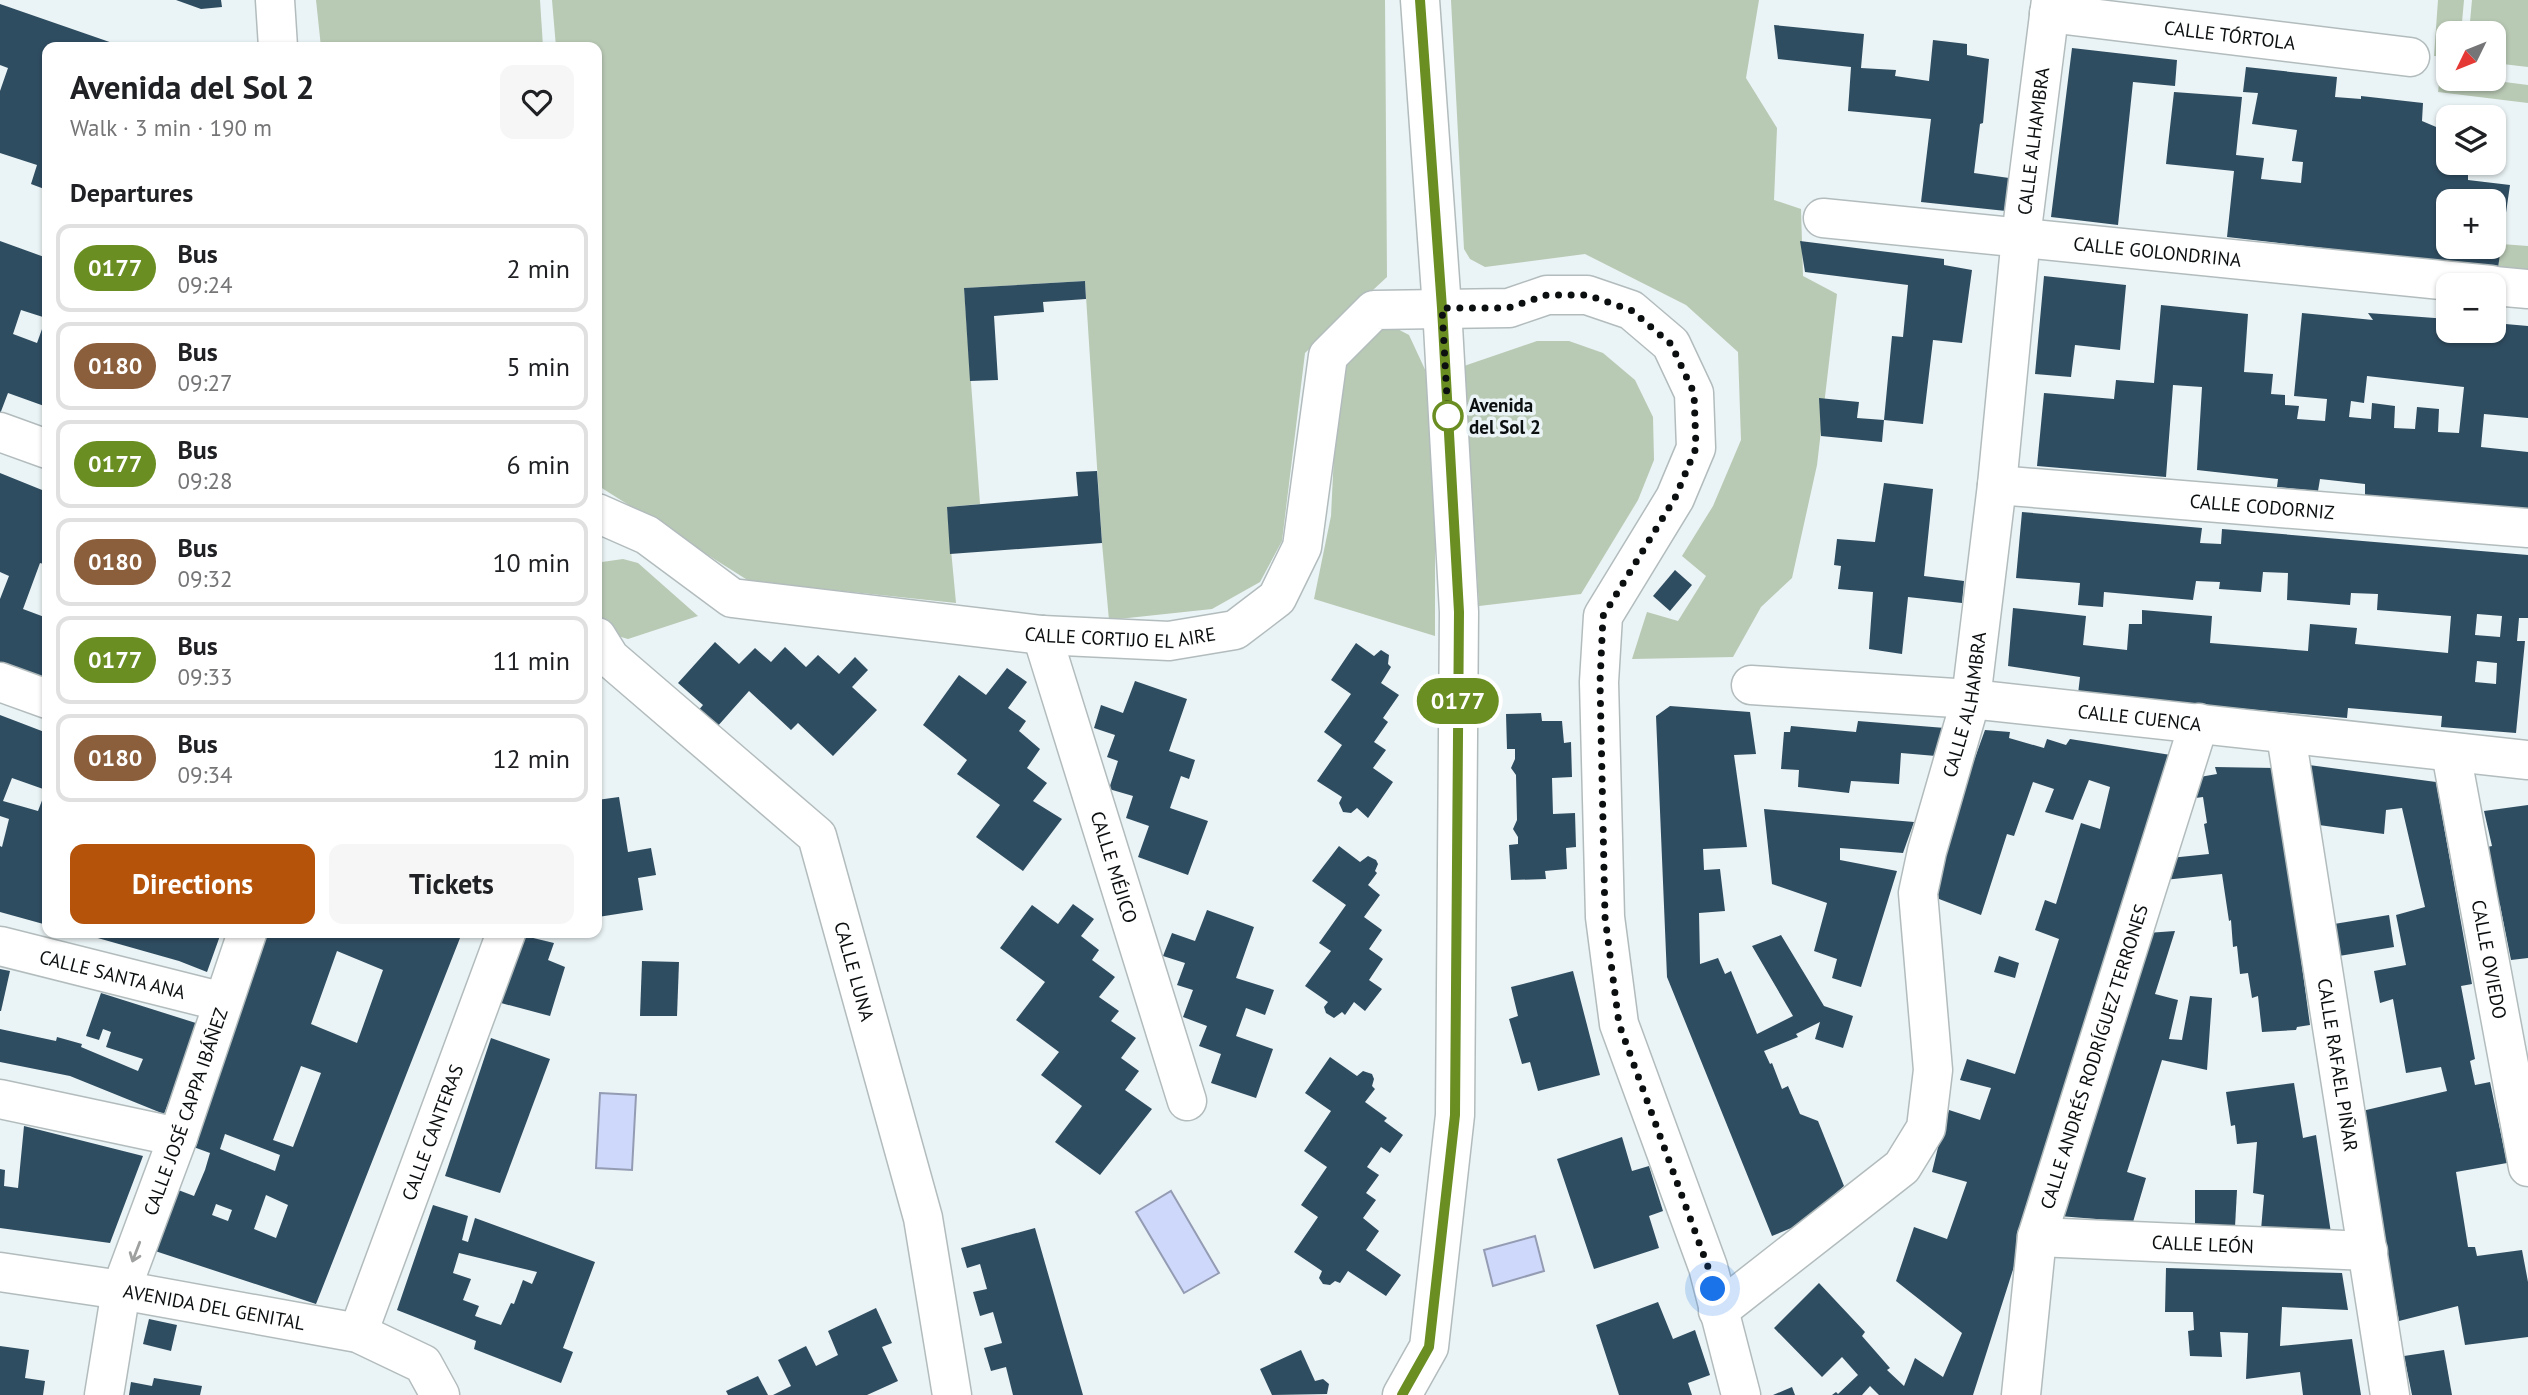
<!DOCTYPE html>
<meta charset="utf-8">
<style>
body{margin:0;font-family:"PT Sans",sans-serif;background:#f6f6f6;color:#202124;height:100vh;display:flex;flex-direction:column;font-size:26px;white-space:nowrap}
*{box-sizing:border-box;margin:0}
p{font-size:23px;color:#757577}
.icon{flex:none;width:38px;height:38px;fill:none;stroke:currentColor;stroke-width:2;stroke-linecap:round;stroke-linejoin:round}
.map{position:relative;flex:1;overflow:hidden}
.sheet{position:absolute;left:42px;top:42px;width:560px;height:896px;display:flex;flex-direction:column;background:#fff;border-radius:14px;box-shadow:0 2px 5px #0004}
.sheet>*{flex:none}
.badge{padding:0 14px;border-radius:23px;font-size:24px;line-height:46px}
.needle{width:46px;rotate:227deg}
.fabs{position:absolute;left:2436px;top:21px;display:grid;gap:14px}
.fabs a{display:grid;place-items:center;width:70px;height:70px;border-radius:14px;background:#fff;box-shadow:0 2px 5px #0004;font-size:35px}
.you{position:absolute;width:35px;height:35px;margin:-18px;border:5px solid #fff;border-radius:50%;background:#1a73e8;box-shadow:0 0 0 10px #1a73e833}
.map>.badge{position:absolute;translate:-50% -50%;box-shadow:0 0 0 4px #fff}
h2{padding:0 28px;font-size:26px;line-height:63px}
.round{display:grid;place-items:center;flex:none;width:74px;height:74px;border-radius:14px;background:#f6f6f6}
.summary{display:flex;align-items:center;justify-content:space-between;height:119px;padding:0 28px}
h1{font-size:33px;font-weight:700;line-height:52px}
.action{display:flex;gap:14px;margin-top:auto;padding:14px 28px}
.action a{flex:1;height:80px;border-radius:14px;background:#b45309;color:#fff;font-size:28px;font-weight:700;line-height:80px;text-align:center}
.action a+a{background:#f6f6f6;color:#202124}
ul{padding:0;list-style:none}
li{display:flex;align-items:center;gap:21px;height:88px;margin:0 14px 10px;padding:0 14px;border:4px solid #e0e0e0;border-radius:14px}
li div{flex:1}
li b{display:block;font-size:26px}
li em{font-style:normal}
li .badge{min-width:77px;font-weight:700;text-align:center}
.map>svg:first-child{display:block}
.green{fill:#b8c9b4}
.water{fill:#ced8fa;stroke:#949cb4;stroke-width:2}
.building{fill:#2f4d61;fill-rule:evenodd}
.lines{fill:none;stroke-linecap:round;stroke-linejoin:round}
.minor-casing{stroke:#b3bcbd;stroke-width:41}
.minor{stroke:#fff;stroke-width:38}
.oneway{stroke:#9e9f9f}
.line-casing{stroke:#fff;stroke-width:16}
.line{stroke:#6b8e23;stroke-width:10}
.walk{stroke:#0c0f10;stroke-width:7;stroke-dasharray:0 12.6}
.stop-dot{fill:#fff;stroke:#6b8e23;stroke-width:3.5}
.labels{text-anchor:middle;dominant-baseline:central;stroke-width:7;stroke-linejoin:round;paint-order:stroke}
.street-label{font-size:19px;fill:#0c0f10;stroke:#eaf3f5}
.stop-label{font-size:19px;font-weight:bold;fill:#0c0f10;stroke:#eaf3f5;text-anchor:start}
</style>
<div class="map">
<svg width="2528" height="1395" viewBox="0 0 2528 1395">
<rect width="100%" height="100%" fill="#eaf3f5"/>
<!-- green -->
<g class="green">
<path d="M316 0H540L543 47H321Z"/>
<path d="M552 0H1385L1387 277 1305 353 1282 541 1260 582 1212 609 1109 620 1102 543 1085 281 964 288 980 504 947 507 956 603 749 581 597 485V47H556Z"/>
<path d="M1451 0H1759L1746 78 1777 128 1774 200 1801 209 1803 276 1837 294 1817 465 1792 578 1761 607 1733 657 1632 659 1647 612 1678 621 1706 576 1682 556 1713 506 1741 440 1738 352 1686 305 1585 254 1485 267 1470 259 1464 249Z"/>
<path d="M2438 0H2464L2461 33H2448V57L2434 56Z"/>
<path d="M2472 0H2528V67L2494 63V33H2469Z"/>
<path d="M2440 74 2448 75V79H2481L2528 85V103L2438 92Z"/>
<path d="M2501 244 2528 246V271L2498 268Z"/>
<path d="M1386 323 1409 335 1428 376 1435 491V636L1314 599 1331 516 1338 374 1358 345Z"/>
<path d="M1537 341H1569L1603 353 1635 380 1653 417 1654 460 1638 500 1581 594 1479 606 1464 366Z"/>
<path d="M623 559 638 563 698 616 628 639 604 632C599 609 591 584 602 562Z"/>
</g>
<!-- water -->
<g class="water">
<path d="M600 1093 636 1095 632 1170 596 1168Z"/>
<path d="M1171 1191 1219 1273 1184 1293 1136 1212Z"/>
<path d="M1535 1236 1544 1271 1493 1286 1484 1250Z"/>
</g>
<!-- building -->
<g class="building">
<path d="M176 0H221L222 7 201 9Z"/>
<path d="M0 4 124 47H47V190L31 184 37 165 0 153V91L8 68 0 65Z"/>
<path d="M1774 25 1864 34 1861 68 1896 70 1895 76 1929 81 1933 40 1967 44V55L1989 59 1983 123 1980 124 1974 173 2009 178 2006 211 1921 202 1931 119 1848 111 1851 67 1778 59Z"/>
<path d="M2072 48 2177 60 2175 86 2133 82 2118 225 2051 217Z"/>
<path d="M2246 67 2337 77 2335 97 2361 99V96L2423 103 2422 121 2448 132V163H2468V180L2510 185 2498 268 2227 237 2234 171 2166 164 2168 145 2174 92 2242 97 2236 155 2264 158 2261 179 2301 183 2303 162 2292 161 2297 130 2252 124 2258 93 2243 92ZM2448 201H2494V247H2448Z"/>
<path d="M0 241 47 258V407L8 393 0 414ZM21 310 46 318 37 343 13 334Z"/>
<path d="M1800 241 1944 259V265L1972 270 1962 343 1933 340 1923 424 1884 420 1892 336 1903 337 1908 285 1805 272Z"/>
<path d="M2044 276 2126 285 2120 350 2075 345 2071 377 2035 374Z"/>
<path d="M1085 281 1086 299 1043 302 1044 312 994 316 998 380 970 381 964 288Z"/>
<path d="M2161 305 2248 314 2244 372 2273 374 2271 394 2285 395V405L2299 406 2297 419 2325 421 2327 399 2294 396 2302 313 2373 320 2368 313 2448 319V331H2494V323L2528 326V418L2484 414 2481 447 2528 452V510L2365 495V484L2320 479 2318 491 2277 487 2278 479 2197 470 2202 387 2173 385 2166 477 2037 466 2044 393 2114 399 2116 380 2154 383ZM2367 376 2464 387 2459 433 2438 432 2439 409 2417 407 2415 429 2394 428 2395 406 2372 403 2371 419 2349 417 2351 401 2364 403Z"/>
<path d="M1819 398 1859 402 1857 418 1884 420 1882 442 1821 436Z"/>
<path d="M1097 471 1102 543 950 554 947 507 1078 496 1076 472Z"/>
<path d="M0 473 47 492V565L40 563 23 609 47 618V680L0 662V599L9 576 0 572Z"/>
<path d="M1884 483 1933 489 1924 576 1964 581 1962 603 1908 597 1902 654 1869 649 1873 592 1838 589 1841 566 1834 565 1837 539 1875 542Z"/>
<path d="M2022 512 2202 528 2200 543 2221 544 2222 529 2528 555V618H2519L2517 641H2525L2516 733 2441 727 2442 716 2348 708 2347 718 2078 694 2080 677 2008 666 2013 608 2086 616 2083 645 2127 650 2129 624H2142V610L2212 616 2210 643 2308 651 2310 624 2357 628 2355 644 2448 653 2451 616 2377 610 2378 594 2351 593 2350 605 2287 600 2288 573 2263 572 2261 592 2219 589 2220 582 2196 581 2193 600 2104 592 2103 607 2078 605 2080 583 2016 578ZM2477 614 2502 616 2500 637 2475 635ZM2477 661 2497 663 2496 684 2475 682Z"/>
<path d="M1675 570 1692 585 1670 611 1653 596Z"/>
<path d="M715 642 739 664 755 648 771 662 785 647 806 667 818 655 839 674 855 657 868 670 852 687 877 710 833 756 798 723 791 730 749 691 716 728 697 712 703 705 678 683Z"/>
<path d="M1356 643 1374 656 1381 650 1389 655 1388 664 1391 667 1381 683 1399 695 1383 718 1388 722 1374 742 1386 750 1373 768 1393 782 1368 818 1357 808 1351 813 1343 812 1339 803 1342 797 1317 781 1342 745 1324 732 1351 694 1331 680Z"/>
<path d="M1007 668 1027 682 1008 708 1026 721 1019 731 1040 749 1027 768 1047 783 1033 801 1062 819 1023 871 976 837 1000 805 957 774 967 760 923 725 959 675 986 695Z"/>
<path d="M1135 681 1187 699 1169 751 1195 760 1189 779 1181 776 1170 808 1208 821 1188 875 1138 857 1149 826 1126 818 1133 796 1109 789 1118 761 1107 757 1115 735 1094 728 1101 705 1123 713Z"/>
<path d="M1670 706 1750 712 1756 754 1734 755 1747 847 1703 849 1704 870 1720 869 1725 911 1699 913 1700 964 1718 958 1725 974 1731 971 1757 1034 1793 1016 1752 946 1781 935 1824 1006 1853 1016 1843 1048 1815 1039 1820 1022 1796 1034 1798 1037 1764 1051 1770 1064 1772 1063 1782 1089 1788 1086 1800 1114 1818 1121 1844 1186 1801 1224 1772 1236 1667 977 1656 716Z"/>
<path d="M1541 713 1542 721H1562L1564 743 1571 742 1572 777 1552 778 1553 814 1575 813 1576 847 1566 848 1567 869 1545 871 1546 879 1511 880 1509 845 1518 844V837L1513 829 1517 820 1516 775 1511 768 1515 759V749H1507L1506 714Z"/>
<path d="M0 715 47 733V866L45 871 47 872V925L0 912V846L2 847 9 819 0 816ZM12 778 46 790 38 811 3 801Z"/>
<path d="M1858 721 1945 728 1936 756 1901 753 1899 784 1851 781 1849 793 1798 787 1799 770 1781 769 1784 732H1790L1791 726 1856 732Z"/>
<path d="M1985 730 2010 732 2009 738 2044 748 2047 739 2066 745 2070 739 2177 756 1973 1395H1879L1870 1386 1862 1395H1832L1836 1392 1838 1394 1858 1375 1842 1357 1822 1377 1774 1328 1819 1283 1865 1332 1862 1336 1890 1368 1887 1370 1904 1386 1915 1358 1943 1377 1962 1333 1896 1281 1914 1227 1947 1239 1967 1182 1932 1172 1940 1139 1949 1110 1980 1120 1991 1088 1960 1080 1967 1059 2015 1074 2059 939 2035 930 2045 900 2056 904 2081 823 2100 829 2110 787 2089 780 2073 820 2045 812 2054 789 2033 782 2014 836 2007 834 1981 915 1926 894Z"/>
<path d="M2309 765 2436 782 2472 984 2461 986 2475 1059 2470 1061 2475 1085 2490 1082 2507 1163 2456 1172 2468 1247H2475L2477 1256 2522 1250 2528 1282V1337L2465 1345 2458 1306 2399 1321 2362 1111 2447 1091 2441 1067 2406 1073 2393 999 2380 1003 2374 971 2406 965 2396 915 2425 907 2402 808 2386 810 2384 834 2319 825Z"/>
<path d="M2215 767 2275 768 2310 1025 2297 1027 2296 1030 2262 1032 2258 996 2252 998 2248 973 2240 974 2237 946 2233 947 2231 920 2229 921 2222 874 2164 880 2170 858 2209 854 2204 824 2207 823 2203 797 2188 799 2194 778 2217 774Z"/>
<path d="M619 797 628 852 651 848 656 875 638 878 643 910 598 917 597 800Z"/>
<path d="M2528 805V958L2511 960 2500 905 2493 907 2482 848 2492 846 2484 811Z"/>
<path d="M1764 809 1914 822 1903 853 1840 848V860L1897 871 1861 987 1832 978 1837 959 1814 951 1827 903 1772 884Z"/>
<path d="M1339 846 1360 862 1368 856 1376 860 1378 864 1375 871 1377 873 1368 885 1380 895 1364 917 1382 930 1369 949 1383 959 1369 980 1382 989 1365 1011 1354 1002 1345 1015 1342 1012 1334 1018 1326 1013 1324 1007 1328 1002 1305 986 1331 951 1319 943 1346 905 1312 881Z"/>
<path d="M1073 904 1094 919 1081 936 1099 950 1092 960 1115 977 1099 997 1119 1011 1111 1021 1136 1038 1121 1058 1139 1071 1125 1090 1152 1109 1100 1175 1055 1142 1082 1106 1041 1075 1059 1052 1016 1020 1045 982 1000 948 1032 905 1058 924Z"/>
<path d="M1207 910 1254 927 1236 978 1274 990 1265 1015 1246 1008 1236 1036 1273 1049 1256 1098 1211 1083 1221 1054 1199 1046 1207 1026 1183 1017 1193 990 1177 985 1185 963 1163 956 1172 933 1195 941Z"/>
<path d="M2389 915 2394 947 2339 956 2334 924Z"/>
<path d="M2175 931 2155 994 2178 1000 2169 1039 2182 1040 2190 996 2212 998 2207 1070 2162 1060 2127 1172 2146 1178 2133 1222 2059 1216 2147 933Z"/>
<path d="M80 933H221L207 972 179 961Z"/>
<path d="M264 933H462L316 1304 149 1249 173 1188 194 1196 205 1170 210 1153 188 1145ZM337 951 383 970 357 1043 311 1024ZM301 1066 321 1073 293 1147 273 1140ZM225 1134 280 1155 275 1171 220 1149ZM266 1195 288 1205 276 1238 254 1229ZM216 1204 232 1210 228 1221 212 1215Z"/>
<path d="M525 936 554 943 548 960 565 967 550 1016 501 1003Z"/>
<path d="M1999 956 2019 963 2015 978 1994 972Z"/>
<path d="M642 961 679 962 677 1016H640Z"/>
<path d="M0 969 10 971 1 1011H0Z"/>
<path d="M1573 971 1600 1075 1538 1091 1530 1062 1522 1064 1509 1019 1518 1016 1511 987Z"/>
<path d="M101 993 199 1024 164 1114 70 1076 0 1062V1029L56 1041 57 1037 82 1044 81 1047 138 1071 143 1059 106 1047 111 1032 103 1029 99 1040 86 1036Z"/>
<path d="M491 1038 550 1059 500 1193 445 1176Z"/>
<path d="M1330 1057 1357 1076 1363 1071 1372 1074 1374 1079 1372 1086 1375 1089 1365 1102 1387 1118 1384 1121 1403 1135 1390 1153 1381 1147 1367 1167 1379 1175 1366 1193 1376 1200 1363 1218 1379 1231 1366 1250 1401 1275 1386 1296 1348 1271 1340 1283 1335 1281 1330 1285 1323 1284 1319 1278 1322 1271 1294 1252 1318 1217 1301 1205 1327 1167 1304 1151 1331 1111 1305 1093Z"/>
<path d="M2294 1083 2303 1138 2316 1135 2331 1233 2261 1230 2264 1195 2253 1193 2257 1142 2237 1144 2235 1125 2231 1126 2226 1092Z"/>
<path d="M24 1126 143 1156 110 1243 0 1228V1169L5 1170 4 1186 18 1188Z"/>
<path d="M1622 1137 1632 1171 1649 1166 1663 1211 1649 1216 1659 1248 1594 1269 1557 1159Z"/>
<path d="M2195 1190H2237L2235 1227 2195 1225Z"/>
<path d="M433 1205 468 1216 462 1240 468 1242 475 1218 595 1262 563 1348 573 1352 561 1383 474 1349 476 1341 397 1310ZM459 1253 537 1272 532 1284 523 1280 514 1304 511 1303 501 1325 475 1316 479 1306 463 1300 471 1279 453 1273Z"/>
<path d="M1035 1228 1063 1326 1083 1395H1013L1006 1367 991 1371 984 1348 1002 1343 993 1312 980 1316 973 1292 987 1289 980 1264 967 1268 961 1248Z"/>
<path d="M2166 1268 2342 1273 2348 1310 2282 1307 2280 1346 2352 1339 2361 1395H2303L2300 1372 2246 1379 2248 1333 2220 1332 2222 1357 2190 1356 2188 1331 2194 1330 2193 1312H2165Z"/>
<path d="M1658 1302 1673 1339 1695 1330 1710 1375 1688 1383 1692 1395H1619L1596 1325Z"/>
<path d="M876 1308 892 1343 882 1347 898 1381 867 1395H773L791 1386 778 1360 806 1346 816 1366 838 1355 828 1331Z"/>
<path d="M149 1319 177 1325 171 1351 143 1344Z"/>
<path d="M0 1346 29 1350 25 1378 45 1381 43 1395H0Z"/>
<path d="M1301 1350 1315 1381 1323 1379 1329 1384 1327 1394 1272 1395 1260 1369Z"/>
<path d="M2444 1350 2452 1395H2412L2404 1356Z"/>
<path d="M758 1376 768 1395H728L726 1391Z"/>
<path d="M154 1378 202 1386 200 1395H129L131 1382 152 1386Z"/>
<path d="M1792 1387 1795 1395H1773Z"/>
</g>
<g class="lines">
<defs>
<g id="minor">
<path d="M275 0 278 47"/>
<path id="s1" d="M2049 13 2410 57"/>
<path id="s2" d="M1823 218 2491 285"/>
<path d="M2494 286 2528 289"/>
<path d="M0 432 47 449"/>
<path id="s3" d="M1997 485 2528 528"/>
<path id="s4" d="M597 513 647 535 732 598 1042 635 1169 641 1235 630 1277 598 1302 547 1328 356 1374 310 1509 308 1547 295H1587L1631 310 1671 344 1694 393 1696 448 1675 498 1603 616 1599 682 1605 917 1619 1024 1708 1267 1741 1395"/>
<path id="s5" d="M1042 635 1187 1101"/>
<path id="s6" d="M597 637 610 658 817 836 923 1218 952 1395"/>
<path d="M0 682 47 699"/>
<path id="s7" d="M1751 685 1971 699 2528 760"/>
<path id="s8" d="M2286 735 2390 1395"/>
<path id="s9" d="M2451 753 2528 1167"/>
<path id="s10" d="M0 946 223 1002"/>
<path d="M0 1099 178 1137"/>
<path id="s11" d="M2037 1237 2368 1251"/>
<path id="s12" d="M0 1272 121 1290 358 1333 423 1364 440 1395"/>
<path id="s13" d="M1718 1311 1902 1167 1926 1128 1933 1070 1918 893 1927 851 1971 699 1997 485 2021 237 2051 0"/>
<path id="s14" d="M358 1333 506 933"/>
<path id="s15" d="M104 1395 121 1290 178 1137 247 933"/>
<path d="M1402 1395 1429 1347 1455 1115 1459 612 1442 308 1420 0"/>
<path id="s16" d="M2021 1395 2037 1237 2199 723"/>
</g>
</defs>
<!-- minor casing -->
<use href="#minor" class="minor-casing"/>
<!-- minor -->
<use href="#minor" class="minor"/>
</g>
<!-- one-way arrows -->
<defs><path id="oneway-shaft" d="M-6 0H5M1.5-3L5.5 0L1.5 3" fill="none" stroke-width="1.6" stroke-linecap="round" stroke-linejoin="round" transform="scale(1.75)"/></defs>
<use class="oneway" href="#oneway-shaft" transform="translate(136 1252) rotate(111)"/>
<g class="lines">
<defs>
<path id="line" d="M1402 1395 1429 1347 1455 1115 1459 612 1442 308 1420 0"/>
</defs>
<!-- line casing -->
<use href="#line" class="line-casing"/>
<!-- line -->
<use href="#line" class="line"/>
<!-- walk -->
<path class="walk" d="M1448 416 1442 308H1508L1547 295H1587L1631 310 1671 344 1694 393 1696 448 1675 498 1603 616 1600 682 1605 917 1619 1024 1708 1267 1713 1289"/>
</g>
<!-- markers -->
<circle class="stop-dot" cx="1448" cy="416" r="14"/>
<g class="labels">
<!-- street labels -->
<g class="street-label">
<text stroke="none"><textPath href="#s1" startOffset="182">CALLE TÓRTOLA</textPath></text>
<text stroke="none"><textPath href="#s13" startOffset="1278">CALLE ALHAMBRA</textPath></text>
<text stroke="none"><textPath href="#s2" startOffset="336">CALLE GOLONDRINA</textPath></text>
<text stroke="none"><textPath href="#s3" startOffset="266">CALLE CODORNIZ</textPath></text>
<text stroke="none"><textPath href="#s4" startOffset="551">CALLE CORTIJO EL AIRE</textPath></text>
<text stroke="none"><textPath href="#s13" startOffset="710">CALLE ALHAMBRA</textPath></text>
<text stroke="none"><textPath href="#s7" startOffset="390">CALLE CUENCA</textPath></text>
<text stroke="none"><textPath href="#s5" startOffset="243">CALLE MÉJICO</textPath></text>
<text stroke="none"><textPath href="#s9" startOffset="210">CALLE OVIEDO</textPath></text>
<text stroke="none"><textPath href="#s6" startOffset="438">CALLE LUNA</textPath></text>
<text stroke="none"><textPath href="#s10" startOffset="116">CALLE SANTA ANA</textPath></text>
<text stroke="none"><textPath href="#s16" startOffset="348">CALLE ANDRÉS RODRÍGUEZ TERRONES</textPath></text>
<text stroke="none"><textPath href="#s8" startOffset="334">CALLE RAFAEL PIÑAR</textPath></text>
<text stroke="none"><textPath href="#s15" startOffset="296">CALLE JOSÉ CAPPA IBÁÑEZ</textPath></text>
<text stroke="none"><textPath href="#s14" startOffset="214">CALLE CANTERAS</textPath></text>
<text stroke="none"><textPath href="#s11" startOffset="166">CALLE LEÓN</textPath></text>
<text stroke="none"><textPath href="#s12" startOffset="217">AVENIDA DEL GENITAL</textPath></text>
</g>
<!-- stop labels -->
<g class="stop-label">
<text x="1469" y="405">Avenida<tspan x="1469" dy="22">del Sol 2</tspan></text>
</g>
</g>
</svg>
<div class="fabs">
<a><svg class="needle" viewBox="-14 -14 28 28"><path d="M0-13l5 13h-10z" fill="#e53935"/><path d="M0 13l5-13h-10z" fill="#757577"/></svg></a>
<a><svg class="icon" aria-label="layers" viewBox="0 0 24 24"><path d="M12 4l9 5-9 5-9-5zM3 14l9 5 9-5"/></svg></a>
<a>+</a>
<a>−</a>
</div>
<div class="you" style="left:1713px;top:1289px"></div>
<b class="badge" style="left:1458px;top:701px;background:#6b8e23;color:#fff">0177</b>
<section class="sheet">
<div class="summary"><div><h1>Avenida del Sol 2</h1><p>Walk · 3 min · 190 m</p></div><a class="round"><svg class="icon" aria-label="heart" viewBox="0 0 24 24"><path d="M12 20l-8-8c-3-5 5-10 8-4 3-6 11-1 8 4z"/></svg></a></div>
<h2>Departures</h2>
<ul>
<li><span class="badge" style="background:#6b8e23;color:#fff">0177</span><div><b>Bus</b><p>09:24</p></div><em>2 min</em></li>
<li><span class="badge" style="background:#8b5e3c;color:#fff">0180</span><div><b>Bus</b><p>09:27</p></div><em>5 min</em></li>
<li><span class="badge" style="background:#6b8e23;color:#fff">0177</span><div><b>Bus</b><p>09:28</p></div><em>6 min</em></li>
<li><span class="badge" style="background:#8b5e3c;color:#fff">0180</span><div><b>Bus</b><p>09:32</p></div><em>10 min</em></li>
<li><span class="badge" style="background:#6b8e23;color:#fff">0177</span><div><b>Bus</b><p>09:33</p></div><em>11 min</em></li>
<li><span class="badge" style="background:#8b5e3c;color:#fff">0180</span><div><b>Bus</b><p>09:34</p></div><em>12 min</em></li>
</ul>
<div class="action"><a>Directions</a><a>Tickets</a></div>
</section>
</div>
